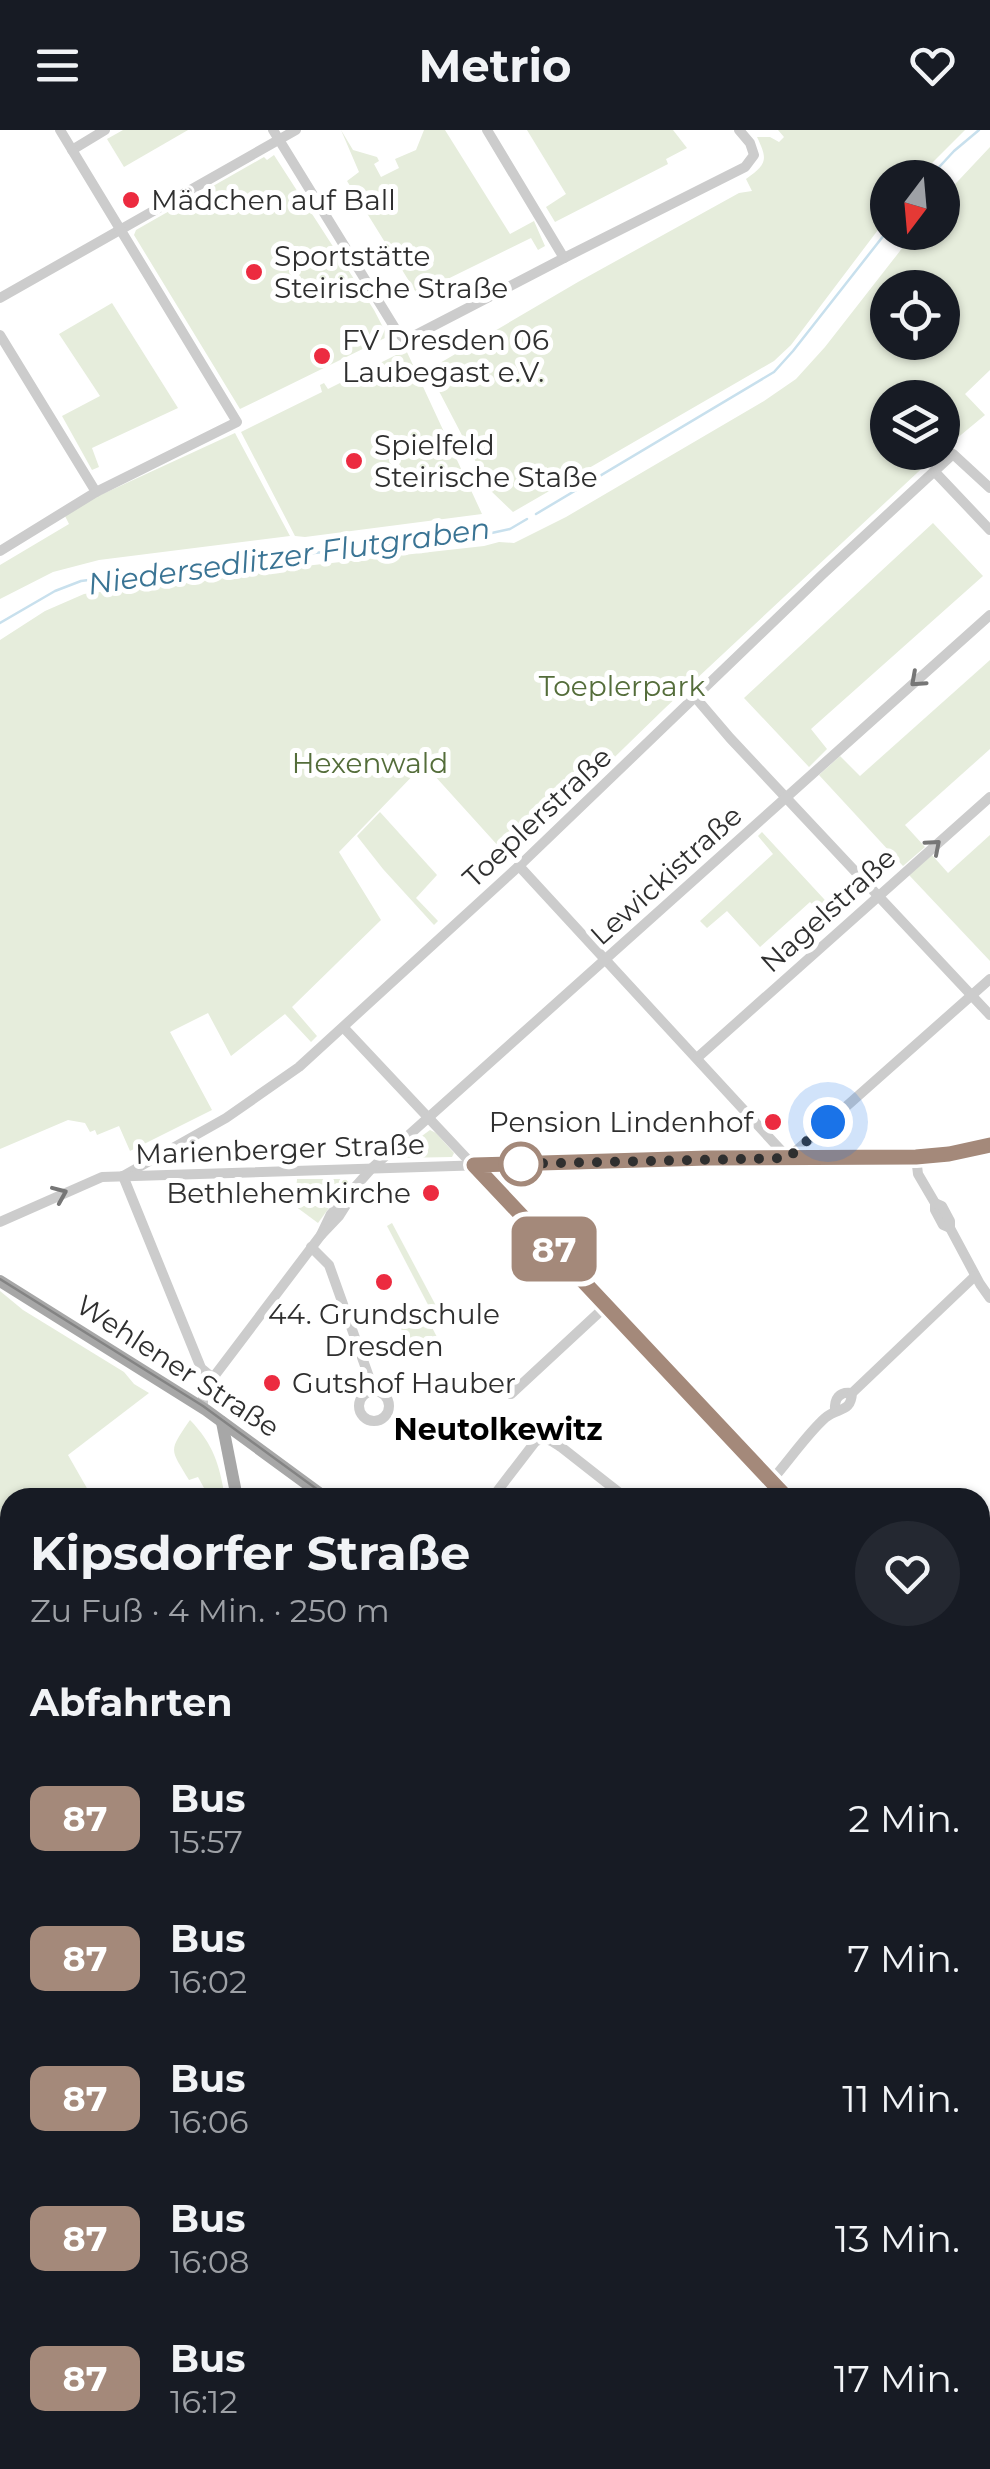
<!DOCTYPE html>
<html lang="de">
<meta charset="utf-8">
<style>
body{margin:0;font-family:Montserrat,sans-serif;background:#242831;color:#f1f3f6;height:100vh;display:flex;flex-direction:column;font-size:38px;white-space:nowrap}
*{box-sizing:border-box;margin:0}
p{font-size:32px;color:#9ea1a6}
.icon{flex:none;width:55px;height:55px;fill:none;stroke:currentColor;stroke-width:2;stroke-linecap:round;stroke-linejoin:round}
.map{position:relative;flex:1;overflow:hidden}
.panel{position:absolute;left:0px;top:1358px;width:990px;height:982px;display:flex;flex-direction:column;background:#171b24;border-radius:30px 30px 0 0;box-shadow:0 2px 8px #0004}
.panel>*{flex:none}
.badge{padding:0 20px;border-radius:15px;font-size:35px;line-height:65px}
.needle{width:65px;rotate:196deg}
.buttons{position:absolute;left:870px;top:30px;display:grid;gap:20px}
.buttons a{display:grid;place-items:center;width:90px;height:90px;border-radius:50%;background:#171b24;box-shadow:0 2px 8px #0004;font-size:50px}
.you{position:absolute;width:50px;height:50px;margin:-25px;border:8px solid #fff;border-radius:50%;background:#1a73e8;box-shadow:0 0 0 15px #1a73e833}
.map>.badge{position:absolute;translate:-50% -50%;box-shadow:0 0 0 5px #fff}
h2{padding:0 30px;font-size:38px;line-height:90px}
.round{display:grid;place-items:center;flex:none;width:105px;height:105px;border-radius:52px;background:#242831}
.headline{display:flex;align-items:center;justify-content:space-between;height:170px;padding:0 30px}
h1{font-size:48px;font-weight:700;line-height:75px}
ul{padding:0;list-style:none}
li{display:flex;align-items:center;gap:30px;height:140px;padding:0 30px}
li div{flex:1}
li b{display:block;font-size:38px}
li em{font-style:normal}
li .badge{min-width:110px;font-weight:700;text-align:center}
header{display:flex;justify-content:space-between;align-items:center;height:130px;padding:0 30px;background:#171b24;font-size:45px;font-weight:700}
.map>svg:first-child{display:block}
.green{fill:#e6eddc;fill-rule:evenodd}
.water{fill:#c8e0ed}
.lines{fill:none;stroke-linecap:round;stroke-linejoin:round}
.stream{stroke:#c8e0ed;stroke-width:2.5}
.ferry{stroke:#3a7494;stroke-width:2.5;stroke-dasharray:12 10;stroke-linecap:butt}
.minor{stroke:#ccc;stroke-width:10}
.major{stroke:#a7a7a7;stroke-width:12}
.tram{stroke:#848484;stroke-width:2.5}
.oneway{stroke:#767676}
.line-casing{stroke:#fff;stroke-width:22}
.line{stroke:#a4897a;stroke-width:15}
.walk{stroke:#2f2f2f;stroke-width:10;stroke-dasharray:0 18}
.poi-dot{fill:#ec2b40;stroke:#fff;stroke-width:4}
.stop-dot{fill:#fff;stroke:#a4897a;stroke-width:5}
.labels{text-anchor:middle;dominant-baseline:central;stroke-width:10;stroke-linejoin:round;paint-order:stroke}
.poi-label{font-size:28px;fill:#2f2f2f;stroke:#fff;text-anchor:start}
.park-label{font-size:28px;fill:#546d3a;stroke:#fff}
.street-label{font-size:28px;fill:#2f2f2f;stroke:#fff}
.water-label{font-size:30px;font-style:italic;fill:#3a7494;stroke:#fff}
.neighbourhood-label{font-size:30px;font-weight:bold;fill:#000;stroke:#fff}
</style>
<header><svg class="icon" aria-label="menu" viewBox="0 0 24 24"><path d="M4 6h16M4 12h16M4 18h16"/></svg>Metrio<svg class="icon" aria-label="heart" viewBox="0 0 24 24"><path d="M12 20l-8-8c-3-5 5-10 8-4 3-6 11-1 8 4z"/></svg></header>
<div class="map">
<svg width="990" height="2339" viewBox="0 0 990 2339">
<rect width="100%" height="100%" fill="#fff"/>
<!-- green -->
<g class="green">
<path d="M123 0H188L124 37 107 9Z"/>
<path d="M341 0 353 20 377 27 379 31 374 34 381 47 399 38 395 29 416 20 424 0H445L510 104 534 91 545 116 538 120 531 108 417 164 347 51 359 42Z"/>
<path d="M527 0H673L687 18 666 29 668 34 555 92 546 77 566 64Z"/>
<path d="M778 0H965L918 47 888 48 887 88 791 215 774 231 513 382 491 361 428 240 578 152 739 63 752 61 746 49C767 34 768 30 757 7H770L779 12 784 7Z"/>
<path d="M990 17V240L965 264 985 285 944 319 942 268H888V322L929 323 928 324 932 329 664 579 510 729 424 634 339 722 381 790 292 877 317 906 311 912 285 884 231 926 208 883 170 902 212 980 130 1021 119 996 97 1005 95 1000 90 1002 85 993 68 990 0 1019V510L45 481 84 464 260 441 484 416 499 412 514 413 566 387 764 271 796 249 825 217 914 103 942 102 943 67ZM888 158H942V212H888Z"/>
<path d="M274 25 374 180 387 205 385 208 240 279 134 105 136 100 264 27 267 30Z"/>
<path d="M112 173 178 278 92 318 99 337 92 340 62 286 100 266 59 204Z"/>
<path d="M406 220 482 384 305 407 295 406 241 302 322 262 320 255 324 253 328 259Z"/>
<path d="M235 303 290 406 99 430 53 442 0 469V435L69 394 65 386 94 368Z"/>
<path d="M933 393 983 446 811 599 827 619 809 637 744 568Z"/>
<path d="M990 530V619L905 695 925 717 903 736 819 645 840 626 860 646Z"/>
<path d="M380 682 437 745 416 768 438 791 434 795 383 739 357 706Z"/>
<path d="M762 702 836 782 828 790 810 772 760 817 727 781 707 798 700 791 773 724 758 706Z"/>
<path d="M990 705V831L909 745 932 725 948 743Z"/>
<path d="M430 1000 436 1003 454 1023 452 1027 400 1028 398 1026 399 1023Z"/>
<path d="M297 1049H347L348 1052 318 1093 295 1076Z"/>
<path d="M392 1093 443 1189 437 1192 387 1096Z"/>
<path d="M0 1161 23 1180 124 1242 134 1254 149 1263 68 1325 92 1367 10 1368V1856L0 1843Z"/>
<path d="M422 1178 439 1211 414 1224 397 1191Z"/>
<path d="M190 1290C214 1315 219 1334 225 1367H209L198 1347 189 1350C170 1318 168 1322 190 1290Z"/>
<path d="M980 1911 990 1920V2339H493L490 2330H980Z"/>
<path d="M0 2156 5 2182 10 2190V2330H92L98 2339H0Z"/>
<path d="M322 2330H470L473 2339H325Z"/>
</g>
<!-- water -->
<g class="water">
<path d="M0 1843 10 1856V2190L5 2182 0 2156Z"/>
<path d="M92 2330H322L325 2339H98Z"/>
</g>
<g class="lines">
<!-- stream -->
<g class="stream">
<path d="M929 48 954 21 979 0"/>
<path d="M536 384 774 242 793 221 888 100"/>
<path d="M0 493 55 461 81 451 200 435 478 406 510 399 527 389"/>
<path d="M3 2339 9 2337"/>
</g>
<!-- ferry -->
<g class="ferry">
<path d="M0 1952 10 1964"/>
<path d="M223 2330 226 2339"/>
</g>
<!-- minor -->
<g class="minor">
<path d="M273 0 398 203 406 210 564 128 745 37 754 25 750 13 739 0"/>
<path d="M487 0 564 128"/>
<path d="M72 20 105 0"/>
<path d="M0 168 296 0"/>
<path d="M0 205 96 362"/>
<path d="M934 341 990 400"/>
<path d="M0 421 96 362 237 292 60 0"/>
<path d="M695 567 730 608 990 885"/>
<path d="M519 736 788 1028 990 849"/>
<path d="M344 898 786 1368"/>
<path d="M697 928 990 667"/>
<path d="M916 1027 918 1044 935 1073V1080L943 1095 950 1098"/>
<path d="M123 1046 226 988 299 937 519 736 823 444 953 324 990 358"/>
<path d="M123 1046 201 1238 213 1248"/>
<path d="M935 1073 942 1076 950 1091V1098L980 1154 990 1168"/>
<path d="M0 1092 102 1047 708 1028 916 1027 949 1024 990 1014"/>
<path d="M321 1105 331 1084 372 1038 990 485"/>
<path d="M311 1117 329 1135 374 1261"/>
<circle cx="374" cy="1276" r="15"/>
<path d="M511 1264 606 1176"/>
<path d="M205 1279 203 1276V1261L321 1105 339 1086 351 1067"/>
<path d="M835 1281C834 1269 839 1261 852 1263"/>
<path d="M771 1351C788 1332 807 1304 825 1288 838 1277 851 1283 852 1263L975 1146"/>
<path d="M492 1368 535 1312C545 1305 552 1311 561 1317L626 1368"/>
<path d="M980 1577 990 1588"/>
</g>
<!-- major -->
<g class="major">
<path d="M0 1151 206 1280 326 1368"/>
<path d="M222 1292 237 1368"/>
<path d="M980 1898 990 1906"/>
<path d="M480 2330 482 2339"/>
</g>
<!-- tram -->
<g class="tram">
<path d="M0 1149 203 1276 329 1368"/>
<path d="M980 1895 990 1903"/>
</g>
</g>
<!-- one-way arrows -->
<defs><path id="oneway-chevron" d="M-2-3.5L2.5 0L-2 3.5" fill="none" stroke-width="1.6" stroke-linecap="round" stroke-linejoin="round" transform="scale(2.5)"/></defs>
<g class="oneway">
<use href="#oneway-chevron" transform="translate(917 550) rotate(138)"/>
<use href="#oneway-chevron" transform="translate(934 716) rotate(-41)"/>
<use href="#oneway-chevron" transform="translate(60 1064) rotate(-23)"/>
</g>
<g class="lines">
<defs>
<path id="line" d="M787 1368 474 1035 708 1028 916 1027 949 1024 990 1015"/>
</defs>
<!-- line casing -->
<use href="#line" class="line-casing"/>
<!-- line -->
<use href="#line" class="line"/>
<!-- walk -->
<path class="walk" d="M521 1034H514L788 1028 828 992"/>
</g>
<!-- markers -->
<g class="poi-dot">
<circle cx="131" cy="70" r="10"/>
<circle cx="254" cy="142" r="10"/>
<circle cx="322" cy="226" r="10"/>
<circle cx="354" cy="331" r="10"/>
<circle cx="773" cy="992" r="10"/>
<circle cx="431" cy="1063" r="10"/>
<circle cx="384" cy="1152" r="10"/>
<circle cx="272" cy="1253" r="10"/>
</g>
<circle class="stop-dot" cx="521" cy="1034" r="20"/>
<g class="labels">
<!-- poi labels -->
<g class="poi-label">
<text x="151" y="70">Mädchen auf Ball</text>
<text x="274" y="126">Sportstätte<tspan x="274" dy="32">Steirische Straße</tspan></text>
<text x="342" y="210">FV Dresden 06<tspan x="342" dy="32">Laubegast e.V.</tspan></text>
<text x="374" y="315">Spielfeld<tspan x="374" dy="32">Steirische Staße</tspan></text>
<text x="753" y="992" text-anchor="end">Pension Lindenhof</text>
<text x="411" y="1063" text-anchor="end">Bethlehemkirche</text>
<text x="384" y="1184" text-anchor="middle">44. Grundschule<tspan x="384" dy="32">Dresden</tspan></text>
<text x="292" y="1253">Gutshof Hauber</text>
</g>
<!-- park labels -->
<g class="park-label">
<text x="622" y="556">Toeplerpark</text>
<text x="370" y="633">Hexenwald</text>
</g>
<!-- street labels -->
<g class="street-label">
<text transform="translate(537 687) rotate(-43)">Toeplerstraße</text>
<text transform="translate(666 745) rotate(-42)">Lewickistraße</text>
<text transform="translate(828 780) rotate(-42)">Nagelstraße</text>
<text transform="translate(280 1019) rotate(-2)">Marienberger Straße</text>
<text transform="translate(178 1236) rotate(33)">Wehlener Straße</text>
</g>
<!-- water labels -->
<g class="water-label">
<text transform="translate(289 426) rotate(-8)">Niedersedlitzer Flutgraben</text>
</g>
<!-- neighbourhood labels -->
<g class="neighbourhood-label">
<text x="498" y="1299">Neutolkewitz</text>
</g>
</g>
</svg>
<div class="buttons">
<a><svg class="needle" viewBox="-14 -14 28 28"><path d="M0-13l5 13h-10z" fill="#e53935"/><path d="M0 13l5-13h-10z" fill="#9ea1a6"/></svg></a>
<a><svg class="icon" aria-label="locate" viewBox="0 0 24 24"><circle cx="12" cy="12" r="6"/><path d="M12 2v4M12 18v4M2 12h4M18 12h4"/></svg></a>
<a><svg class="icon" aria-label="layers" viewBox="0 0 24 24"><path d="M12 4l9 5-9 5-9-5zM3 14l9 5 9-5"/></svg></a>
</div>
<div class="you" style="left:828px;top:992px"></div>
<b class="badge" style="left:554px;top:1119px;background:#a4897a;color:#fff">87</b>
<section class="panel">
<div class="headline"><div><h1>Kipsdorfer Straße</h1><p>Zu Fuß · 4 Min. · 250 m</p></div><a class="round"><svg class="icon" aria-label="heart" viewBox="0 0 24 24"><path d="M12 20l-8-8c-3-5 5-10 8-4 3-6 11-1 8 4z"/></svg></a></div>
<h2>Abfahrten</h2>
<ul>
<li><span class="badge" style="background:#a4897a;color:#fff">87</span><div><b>Bus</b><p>15:57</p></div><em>2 Min.</em></li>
<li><span class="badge" style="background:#a4897a;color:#fff">87</span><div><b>Bus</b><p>16:02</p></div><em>7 Min.</em></li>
<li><span class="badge" style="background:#a4897a;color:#fff">87</span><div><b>Bus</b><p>16:06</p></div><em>11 Min.</em></li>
<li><span class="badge" style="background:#a4897a;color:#fff">87</span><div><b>Bus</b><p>16:08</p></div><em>13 Min.</em></li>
<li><span class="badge" style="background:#a4897a;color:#fff">87</span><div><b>Bus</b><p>16:12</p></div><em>17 Min.</em></li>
</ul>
</section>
</div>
